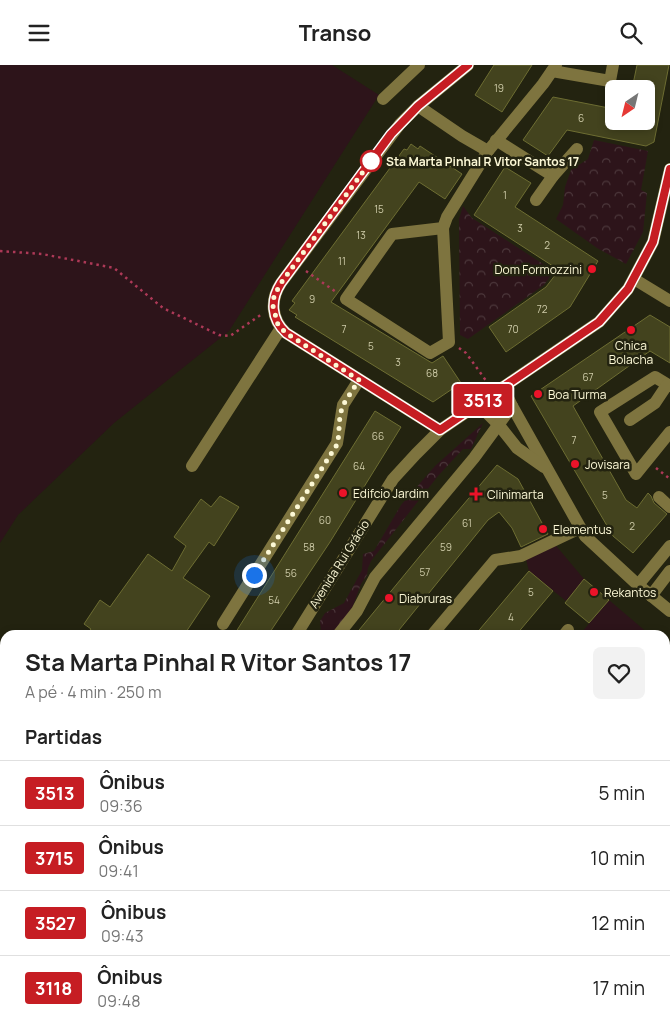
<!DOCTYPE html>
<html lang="pt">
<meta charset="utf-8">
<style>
body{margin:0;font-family:Manrope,sans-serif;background:#f2f2f2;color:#222;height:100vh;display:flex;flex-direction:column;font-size:19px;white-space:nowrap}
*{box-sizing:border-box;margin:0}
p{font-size:16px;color:#767676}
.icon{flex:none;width:28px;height:28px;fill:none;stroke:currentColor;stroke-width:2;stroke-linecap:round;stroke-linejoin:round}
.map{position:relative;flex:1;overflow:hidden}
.details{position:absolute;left:0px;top:565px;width:670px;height:400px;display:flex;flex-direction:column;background:#fff;border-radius:15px 15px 0 0;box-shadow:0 2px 8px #0003}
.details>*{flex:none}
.badge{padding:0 10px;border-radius:4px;font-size:18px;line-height:32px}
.needle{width:32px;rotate:215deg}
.buttons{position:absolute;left:605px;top:15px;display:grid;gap:10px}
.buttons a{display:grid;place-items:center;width:50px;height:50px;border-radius:8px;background:#fff;box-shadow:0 2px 8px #0003;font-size:25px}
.you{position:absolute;width:25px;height:25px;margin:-12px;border:4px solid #fff;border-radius:50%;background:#1a73e8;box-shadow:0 0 0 8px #1a73e833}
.map>.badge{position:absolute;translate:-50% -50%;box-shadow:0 0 0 2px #fff}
h2{padding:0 25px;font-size:19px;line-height:45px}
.round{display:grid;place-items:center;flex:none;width:52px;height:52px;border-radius:8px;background:#f2f2f2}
.overview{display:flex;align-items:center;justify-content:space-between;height:85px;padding:0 25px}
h1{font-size:24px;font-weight:700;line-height:38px}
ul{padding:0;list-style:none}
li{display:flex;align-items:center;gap:15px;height:65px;padding:0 25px;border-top:1px solid #e0e0e0}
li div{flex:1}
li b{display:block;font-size:19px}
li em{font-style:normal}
li .badge{min-width:55px;font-weight:700;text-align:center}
header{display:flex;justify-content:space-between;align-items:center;height:65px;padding:0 25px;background:#fff;font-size:22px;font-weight:700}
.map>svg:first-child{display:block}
.grass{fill:#2d141a}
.park{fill:url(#park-crowns)}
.building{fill:#43431e;stroke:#6d6d32}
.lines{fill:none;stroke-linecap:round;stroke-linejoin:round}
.path{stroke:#ad3957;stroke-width:2.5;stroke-dasharray:2.5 4;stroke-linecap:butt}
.minor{stroke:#7e743f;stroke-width:12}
.line-casing{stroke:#fff;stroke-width:11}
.line{stroke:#c61d23;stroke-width:8}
.walk{stroke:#fcf8d6;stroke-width:5;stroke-dasharray:0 9}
.stop-dot{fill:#fff;stroke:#c61d23;stroke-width:2.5}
.poi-dot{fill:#eb1329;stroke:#232310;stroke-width:2}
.labels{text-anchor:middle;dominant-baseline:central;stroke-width:5;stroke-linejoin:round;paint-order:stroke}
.number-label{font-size:10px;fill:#cecba8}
.stop-label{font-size:12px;font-weight:bold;fill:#fcf8d6;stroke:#232310;text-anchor:start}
.poi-label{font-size:12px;fill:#fcf8d6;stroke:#232310;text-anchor:start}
.street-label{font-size:12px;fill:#fcf8d6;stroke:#232310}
</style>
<header><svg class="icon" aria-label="menu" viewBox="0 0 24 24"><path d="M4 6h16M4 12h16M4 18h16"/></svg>Transo<svg class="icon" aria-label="search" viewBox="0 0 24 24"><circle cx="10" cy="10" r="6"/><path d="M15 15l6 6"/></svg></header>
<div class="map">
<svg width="670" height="965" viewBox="0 0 670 965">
<defs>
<pattern id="park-crowns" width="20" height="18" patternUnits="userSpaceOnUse" patternTransform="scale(1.25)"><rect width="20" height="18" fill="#2d141a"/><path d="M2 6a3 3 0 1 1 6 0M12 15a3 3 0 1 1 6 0" fill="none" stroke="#4c373b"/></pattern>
</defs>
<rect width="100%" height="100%" fill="#232310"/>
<!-- grass -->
<g class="grass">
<path d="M0 0H332L379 30 229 266 114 358 18 450 0 478Z"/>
<path d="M552 476 584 514 566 536 529 506 525 490Z"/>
<path d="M609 535 650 570H584L582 567Z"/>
<path d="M0 592 5 608V836L0 817Z"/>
<path d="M352 960H621L646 965H352Z"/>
</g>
<!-- park -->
<g class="park">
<path d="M594 75 648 86 641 125 647 128 643 167 626 199 597 183 556 154 563 140 565 122 571 105 588 94Z"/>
<path d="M463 141 472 153 554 206 544 220 468 274 460 270 459 154Z"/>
<path d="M483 358 471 384H463L438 411 371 496 368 503 367 510 361 519 351 546 332 570H328L321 567 320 556 325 548 344 538 362 505 363 489 374 486 401 440 435 401Z"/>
</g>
<!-- building -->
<g class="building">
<path d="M494 0H532L502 47 475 30Z"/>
<path d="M637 0H669L654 77 646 81 567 65 548 91 523 75 553 32 614 44V56H646V24H632Z"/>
<path d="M411 79 418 84 420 81 462 109 445 134 419 117 331 237 432 298 443 291 461 318 433 337 295 252 297 250 289 245 295 238 292 236 404 84 407 85Z"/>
<path d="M505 102 531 118 515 142 598 196 570 242 506 287 489 262 546 222 559 205 474 150Z"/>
<path d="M650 250 670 262V298L650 286 573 341 626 435 637 443 648 428 651 431 654 438 667 449 633 488 613 471 531 331Z"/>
<path d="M375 346 401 362 330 477 268 570H234Z"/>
<path d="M497 400 518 414 548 469 521 482 512 463 499 447 488 455 395 570H355L424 486Z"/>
<path d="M220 431 239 442 214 481 209 477 183 513 210 531 184 570H86L91 564 84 559 100 535 110 542 148 489 172 506 186 481 174 472 201 434 211 442Z"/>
<path d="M529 506 553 526 516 570H475Z"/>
<path d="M584 514 609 535 589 558 565 538Z"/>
</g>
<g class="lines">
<!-- path -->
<g class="path">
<path d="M0 186 42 189 114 203 163 243 219 270 230 271 262 249"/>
<path d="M306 206 336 227"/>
<path d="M459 283 466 288 487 317"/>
<path d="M656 403 670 414"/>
<path d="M273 960V965"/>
<path d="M480 960 503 965"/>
<path d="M382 965 383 960"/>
</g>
<!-- minor -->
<g class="minor">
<path d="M552 6 610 16 613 0"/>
<path d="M383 34 419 0"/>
<path d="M418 41 462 71 488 86 543 19 556 0"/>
<path d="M496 75 553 111 536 135"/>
<path d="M553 111 577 84"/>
<path d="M443 163 392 169 346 234 430 288 449 277 443 163 447 152 488 86"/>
<path d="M634 214 670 236"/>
<path d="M670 321 655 312 600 347 636 409 670 367"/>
<path d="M503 322 512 341 585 471 638 520 670 546"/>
<path d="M478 339 498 359 517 383 544 402"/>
<path d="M630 355 655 338 667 320"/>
<path d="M440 365 286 268C271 254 270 235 281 218L400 59 418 41 468 0"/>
<path d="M192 401 281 263"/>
<path d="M659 432 670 442"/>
<path d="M638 520 670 481"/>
<path d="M651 531 670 506"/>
<path d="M223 559 337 378 343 340 359 315"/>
<path d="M296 570 393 414 416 389 440 365 599 257 628 224 653 177 670 104"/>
<path d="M338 570 357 546 375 512 474 393 512 341"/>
<path d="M432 570 495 495 521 491 580 463"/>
<path d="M564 570 568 565"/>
<path d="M665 648 670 652"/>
<path d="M665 680 670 682"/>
<path d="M665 752 670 754"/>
<path d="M665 945H670"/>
<path d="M193 965V960"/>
<path d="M618 965 619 960"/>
</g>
</g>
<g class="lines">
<defs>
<path id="line" d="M468 0 418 41 391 69 281 218C270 235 271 254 286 268L440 365 599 257 628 224 653 177 670 104"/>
</defs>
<!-- line casing -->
<use href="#line" class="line-casing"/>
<!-- line -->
<use href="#line" class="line"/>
<!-- walk -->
<path class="walk" d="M254 510 338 378 340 350 343 340 359 315 286 268 278 260 273 241 274 231 281 218 371 96"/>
</g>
<!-- markers -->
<circle class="stop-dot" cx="371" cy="96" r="10"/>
<g class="poi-dot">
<circle cx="592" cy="204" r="5"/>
<circle cx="631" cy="265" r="5"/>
<circle cx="538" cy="329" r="5"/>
<circle cx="575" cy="399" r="5"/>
<circle cx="343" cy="428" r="5"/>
<path d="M473.5 421.5h5v5h5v5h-5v5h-5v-5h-5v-5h5z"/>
<circle cx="543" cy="464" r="5"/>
<circle cx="594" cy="527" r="5"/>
<circle cx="389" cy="533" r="5"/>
</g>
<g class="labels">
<!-- number labels -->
<g class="number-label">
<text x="499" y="23">19</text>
<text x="581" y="53">6</text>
<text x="505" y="130">1</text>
<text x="379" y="144">15</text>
<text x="520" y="163">3</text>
<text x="361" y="170">13</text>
<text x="547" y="180">2</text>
<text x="342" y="196">11</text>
<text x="312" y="234">9</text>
<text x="542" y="244">72</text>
<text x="344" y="264">7</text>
<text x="513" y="264">70</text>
<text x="371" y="281">5</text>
<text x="398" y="297">3</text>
<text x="432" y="308">68</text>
<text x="588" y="312">67</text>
<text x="378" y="371">66</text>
<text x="574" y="375">7</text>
<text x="359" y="401">64</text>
<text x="605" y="430">5</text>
<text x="325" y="455">60</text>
<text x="467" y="458">61</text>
<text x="632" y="461">2</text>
<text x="309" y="482">58</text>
<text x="446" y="482">59</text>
<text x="425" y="507">57</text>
<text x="291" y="508">56</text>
<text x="531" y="527">5</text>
<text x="274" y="535">54</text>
<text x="511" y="552">4</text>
</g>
<!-- stop labels -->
<g class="stop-label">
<text x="386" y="96">Sta Marta Pinhal R Vitor Santos 17</text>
</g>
<!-- poi labels -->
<g class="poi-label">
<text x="582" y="204" text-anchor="end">Dom Formozzini</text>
<text x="631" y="280" text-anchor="middle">Chica<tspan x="631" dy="14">Bolacha</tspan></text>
<text x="548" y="329">Boa Turma</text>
<text x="585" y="399">Jovisara</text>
<text x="353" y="428">Edifcio Jardim</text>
<text x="487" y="429">Clinimarta</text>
<text x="553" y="464">Elementus</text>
<text x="604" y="527">Rekantos</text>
<text x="399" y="533">Diabruras</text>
</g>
<!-- street labels -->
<g class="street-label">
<text transform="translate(339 499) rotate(-58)">Avenida Rui Grácio</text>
</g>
</g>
</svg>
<div class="buttons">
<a><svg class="needle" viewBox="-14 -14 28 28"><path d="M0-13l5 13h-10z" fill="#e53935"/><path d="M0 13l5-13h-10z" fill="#767676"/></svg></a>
</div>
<div class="you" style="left:254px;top:510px"></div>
<b class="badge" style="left:483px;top:335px;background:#c61d23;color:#fff">3513</b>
<section class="details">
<div class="overview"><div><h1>Sta Marta Pinhal R Vitor Santos 17</h1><p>A pé · 4 min · 250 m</p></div><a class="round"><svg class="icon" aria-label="heart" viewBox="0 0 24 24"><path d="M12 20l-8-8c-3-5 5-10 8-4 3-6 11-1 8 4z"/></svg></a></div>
<h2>Partidas</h2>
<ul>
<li><span class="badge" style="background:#c61d23;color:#fff">3513</span><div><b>Ônibus</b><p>09:36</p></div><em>5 min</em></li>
<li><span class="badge" style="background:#c61d23;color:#fff">3715</span><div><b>Ônibus</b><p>09:41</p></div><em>10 min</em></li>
<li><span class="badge" style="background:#c61d23;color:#fff">3527</span><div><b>Ônibus</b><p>09:43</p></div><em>12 min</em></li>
<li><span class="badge" style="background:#c61d23;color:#fff">3118</span><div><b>Ônibus</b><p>09:48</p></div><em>17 min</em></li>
</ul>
</section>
</div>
